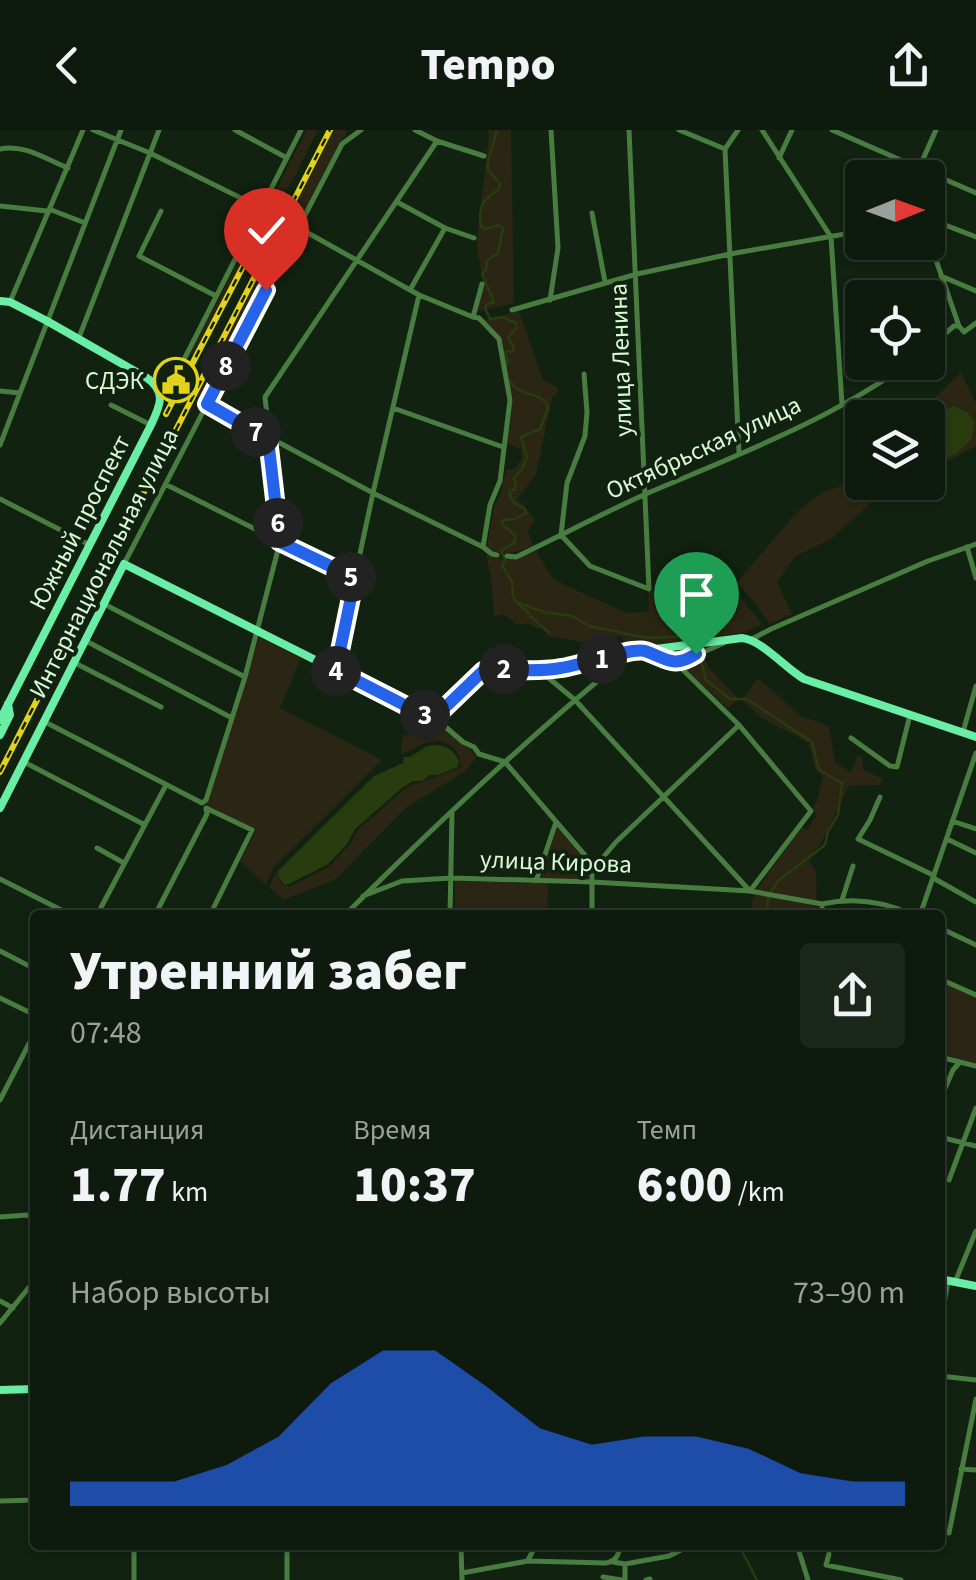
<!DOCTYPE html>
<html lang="ru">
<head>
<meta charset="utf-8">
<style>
	:root { --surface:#0d1a0d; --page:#1b271b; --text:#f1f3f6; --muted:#9aa19d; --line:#2d382e; --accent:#2563eb }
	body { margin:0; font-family:"Source Sans 3",sans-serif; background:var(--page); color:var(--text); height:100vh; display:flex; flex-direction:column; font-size:38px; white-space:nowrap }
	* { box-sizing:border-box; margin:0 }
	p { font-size:32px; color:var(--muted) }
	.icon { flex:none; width:55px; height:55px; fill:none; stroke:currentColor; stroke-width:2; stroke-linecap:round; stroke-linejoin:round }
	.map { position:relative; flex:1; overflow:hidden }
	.sheet { position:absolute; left:30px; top:780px; width:915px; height:640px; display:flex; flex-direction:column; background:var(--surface); border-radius:10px; box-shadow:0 2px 8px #0004,0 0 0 2px var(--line) }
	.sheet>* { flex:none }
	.needle { width:65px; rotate:89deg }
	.tools { position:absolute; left:845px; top:30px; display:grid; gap:20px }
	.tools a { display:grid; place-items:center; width:100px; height:100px; border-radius:10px; background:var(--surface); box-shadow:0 2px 8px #0004,0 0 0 2px var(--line); font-size:50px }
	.pin { position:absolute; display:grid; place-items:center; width:85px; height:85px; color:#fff; margin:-102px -42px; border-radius:50% 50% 50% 0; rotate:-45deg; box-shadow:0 0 10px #0007 }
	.pin .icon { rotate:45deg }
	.km { position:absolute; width:50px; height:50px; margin:-25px; border-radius:50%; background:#222; color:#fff; font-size:28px; line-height:50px; text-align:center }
	.round { display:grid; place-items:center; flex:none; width:105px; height:105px; border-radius:10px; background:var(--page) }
	.summary { display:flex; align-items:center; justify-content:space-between; height:170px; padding:0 40px }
	h1 { font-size:55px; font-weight:800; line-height:75px }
	.figures { display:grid; grid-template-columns:repeat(3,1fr); gap:15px; height:170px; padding:10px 40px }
	.figures div { display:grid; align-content:center }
	.figures b { font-size:50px; font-weight:800 }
	.figures small { font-size:28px; font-weight:400 }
	.figures p { font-size:28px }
	.chart { height:280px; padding:20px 40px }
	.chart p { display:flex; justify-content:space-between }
	.chart svg { width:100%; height:180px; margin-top:10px; fill:var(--accent); opacity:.7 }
	header { display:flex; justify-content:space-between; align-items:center; height:130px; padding:0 40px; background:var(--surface); font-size:45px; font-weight:800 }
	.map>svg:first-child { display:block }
</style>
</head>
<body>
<header><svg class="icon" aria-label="back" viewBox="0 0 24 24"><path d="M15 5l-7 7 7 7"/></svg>Tempo<svg class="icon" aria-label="share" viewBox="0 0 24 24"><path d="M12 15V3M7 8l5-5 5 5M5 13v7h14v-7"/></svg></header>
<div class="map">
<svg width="976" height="1450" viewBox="0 0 976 1450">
	<rect width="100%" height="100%" fill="#121"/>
	<path fill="#2b2614" d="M307 0H318L296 44 265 94 193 226 190 224Z
		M333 0H347L346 5 340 12 205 271 195 266Z
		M487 0H511L514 173 476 182 484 153 478 126 477 108 489 5Z
		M519 181 543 250 557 257 559 261 552 268 536 344 517 369 524 375 535 391 528 401 533 416C518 422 501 428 487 417L494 376 500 366 506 340 515 339 522 328 521 319 507 313 513 269 505 242 501 208 485 190Z
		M961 242 976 272V316L928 342V288H915Z
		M862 339V352L908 353 872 372 831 409 796 426 777 452 792 484 770 494 750 467 736 453 797 382 823 362 849 353Z
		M536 421 554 450 627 483 649 481 648 461 684 467 732 457 762 494 746 502 626 520 622 506 603 510 604 516C585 514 568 508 550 507L541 498 537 499 528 493 518 495 504 485 494 486 492 454 486 423C502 434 520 428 536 421Z
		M259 507 301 528 280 578 382 630 274 737 266 755 240 731 256 700 206 675Z
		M703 525 709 538 739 569 728 578 681 535Z
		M758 548 801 586 829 596 835 633 851 642 858 625 863 627 862 639 883 649 881 655 849 656 822 711 809 731 816 741 817 785H750L754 763 802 697 807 700 816 686 813 677 817 671 823 647 815 638 809 613 762 588 742 570Z
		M417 588C419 589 432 591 434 593 443 597 472 620 477 627L464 642 406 678 336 749 284 770 269 757 276 741 282 755 291 756 330 736 351 713 357 701 403 660 412 655 460 638C463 619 444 606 425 613 416 616 412 622 402 624L401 612 404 604 408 605Z
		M557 697 591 736 588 750 540 749Z
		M455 751 548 753 547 785H455Z
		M940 851 976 867V933L940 924Z"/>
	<path fill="#283c10" d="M954 276 968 283 975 292 971 310 956 323 933 336 928 332V299L948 279Z
		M436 615C449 616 453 620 459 631L458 637 438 645H430L422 651H413L402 658 355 699 347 714 328 734 289 754 284 755 278 746V741L374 646 403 633 404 627H410L427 616Z"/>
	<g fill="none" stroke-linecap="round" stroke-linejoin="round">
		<path stroke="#283c10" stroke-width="2.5" d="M497 0 488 31V40L500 53 499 59C482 71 478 75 481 97L486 99 498 95 503 98 498 123 487 130 486 140 482 144 494 172 486 175 485 178 490 189 502 187 516 193 517 198 508 207 514 218 512 222 507 221 505 223 508 230 506 236
			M508 249C520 266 530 261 546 271L548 278 540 299 521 307 527 327 522 339 514 348 516 355 514 360 510 361C509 372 517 375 525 379L526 383 515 389 503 390 502 394 515 406V412L501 421 505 430 502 435 512 452 513 465 516 472 544 482 572 486 589 496 637 506 649 508 692 506 695 508 706 550 730 569H747L812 612 819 640 842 653 838 685 828 701 825 715 779 750 769 765 766 785
			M518 474 529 483
			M530 486 549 502
			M739 1415 757 1450"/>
		<path stroke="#497c41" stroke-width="5" d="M93 0 150 23 261 78
			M235 0 287 28
			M415 0 437 11 484 26
			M679 0 725 19
			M738 0 725 19 739 323
			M762 0 831 107 842 274
			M832 0 976 63
			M0 19C25 14 45 29 68 38
			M779 28 792 0
			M919 38 936 0
			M397 72 445 98 474 108
			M0 76 47 81
			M49 79 85 93
			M161 81 139 126 216 166
			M592 83 605 152
			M928 92 940 93 976 107
			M299 98 419 165 473 187
			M928 107 959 196
			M941 146 976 161
			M482 154 473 187 479 188 499 209 510 270 500 351 490 375 483 417
			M410 160 445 98
			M550 170 558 118 551 0
			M10 172 83 0
			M512 180 637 144 730 124 862 101
			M78 210 159 0
			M928 218 954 196H959L964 202 976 193
			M584 244 587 282 585 306 567 353 561 405 590 436 649 459 629 0
			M0 261 20 263
			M161 268 170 257 301 0
			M207 274 373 363 483 417 492 424 497 425
			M111 275 151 295
			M393 278 503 317
			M0 315 121 0
			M167 355 355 449
			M0 369 90 415
			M967 417 976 448
			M507 426 516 427C560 406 603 383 648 363 737 325 831 290 910 232
			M124 434 342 14 361 0
			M104 474 243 546
			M752 509 771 499 928 431 976 414
			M86 511 232 588
			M646 522C678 539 694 525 724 513
			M675 532 739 595 811 681 750 761
			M75 533 161 577
			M335 540 373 363 419 165
			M539 540 575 570 750 761
			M434 587 463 612 474 617 479 624 505 632 595 737
			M45 592 202 673
			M963 602 976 556
			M851 608 890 636 897 637 910 585
			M24 632 145 695
			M880 667 870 690 858 709 933 745 935 749 976 772
			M202 673 206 670 245 547 280 412 265 267 437 11
			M206 678 252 700 210 785
			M952 691 976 699
			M947 709 976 723
			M97 718 124 733
			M0 749 71 785
			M536 751 556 692
			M363 766 402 751 451 748 592 752 750 761 822 774
			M842 770 853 736
			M97 785 166 655
			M155 785 207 684 206 679
			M345 785C431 699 519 616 612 539
			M450 785 452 683
			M592 785V740L595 737 616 712 739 595
			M822 785V774C854 767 884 771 913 785
			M920 785 976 623
			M940 798 976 815
			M0 821 35 839
			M940 849 976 865
			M0 868 35 885
			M940 927 976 936
			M0 970 35 902
			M940 970 953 940 960 932
			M940 1007 976 1016
			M949 1050 976 978
			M0 1087 27 1085 35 1089
			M955 1152 976 1101
			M0 1171 13 1178
			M0 1193 35 1150
			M940 1196 948 1151
			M940 1246 976 1250
			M961 1339 976 1340
			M0 1371 35 1370
			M940 1402 949 1403 976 1269
			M134 1415V1450
			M287 1415V1450
			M461 1415 462 1450
			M797 1415 808 1450
			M829 1424 826 1435 901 1450
			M528 1430 536 1415
			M613 1432 625 1434V1450
			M625 1434 669 1426 687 1417V1415
			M462 1443 528 1431 606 1433C617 1431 618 1425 621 1415
			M603 1447 622 1450
			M646 1450 650 1449"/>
		<path stroke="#6aeea5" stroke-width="8" d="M0 171 10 172 47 191 147 248C167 262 160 276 151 295L0 590
			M0 605 10 585 8 574
			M0 678 124 434 429 587 437 586 483 541 559 539 632 522 742 508C762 510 785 538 804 549L976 607
			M940 1149 976 1156
			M0 1260 35 1259"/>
		<defs>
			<path id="rail" d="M166 284 249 125
				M0 642 330 0"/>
		</defs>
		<use href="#rail" stroke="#e2d31a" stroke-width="6"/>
		<use href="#rail" stroke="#121" stroke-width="2.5" stroke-dasharray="8" stroke-linecap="butt"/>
	</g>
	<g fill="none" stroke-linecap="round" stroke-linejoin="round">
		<defs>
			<path id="route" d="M266 160 207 274 268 309 280 412 355 448 336 540 424 585 434 588 483 541C509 538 535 543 561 538 579 536 631 517 645 521 666 528 673 539 696 524"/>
		</defs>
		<use href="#route" stroke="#fff" stroke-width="20"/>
		<use href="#route" stroke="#2563eb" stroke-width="12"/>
	</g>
	<defs>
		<symbol id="civic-ring" viewBox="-11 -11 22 22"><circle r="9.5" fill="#121" stroke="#e2d31a" stroke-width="1.5"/><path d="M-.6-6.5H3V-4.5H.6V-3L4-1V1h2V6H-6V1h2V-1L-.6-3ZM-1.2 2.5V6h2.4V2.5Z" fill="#e2d31a"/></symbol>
	</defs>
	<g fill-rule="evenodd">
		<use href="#civic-ring" x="151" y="225" width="50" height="50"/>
	</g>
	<g text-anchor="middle" stroke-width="8" stroke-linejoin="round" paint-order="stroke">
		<g font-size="25" fill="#d9fad6" stroke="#121">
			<text transform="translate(620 230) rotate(-92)" y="9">улица Ленина</text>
			<text transform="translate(703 317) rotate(-25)" y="9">Октябрьская улица</text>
			<text transform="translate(79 392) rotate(-63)" y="9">Южный проспект</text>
			<text transform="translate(103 433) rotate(-63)" y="9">Интернациональная улица</text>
			<text transform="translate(556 731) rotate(2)" y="9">улица Кирова</text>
		</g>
		<g font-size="25" fill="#d9fad6" stroke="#121" text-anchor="end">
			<text x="144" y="259">СДЭК</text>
		</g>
	</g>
</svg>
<div class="tools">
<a><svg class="needle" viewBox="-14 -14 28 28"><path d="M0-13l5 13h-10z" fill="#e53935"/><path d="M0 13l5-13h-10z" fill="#9aa19d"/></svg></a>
<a><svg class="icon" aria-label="locate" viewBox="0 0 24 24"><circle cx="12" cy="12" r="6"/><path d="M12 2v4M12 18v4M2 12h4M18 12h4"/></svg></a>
<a><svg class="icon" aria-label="layers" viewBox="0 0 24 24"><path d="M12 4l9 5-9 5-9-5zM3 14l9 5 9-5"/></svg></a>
</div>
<div class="pin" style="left:696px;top:524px;background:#1e9e55"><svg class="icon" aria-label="arrive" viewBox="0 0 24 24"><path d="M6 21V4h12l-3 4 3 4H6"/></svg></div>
<div class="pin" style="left:266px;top:160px;background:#d93025"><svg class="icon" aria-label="check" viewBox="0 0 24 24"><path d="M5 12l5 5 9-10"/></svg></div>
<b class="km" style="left:602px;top:529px">1</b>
<b class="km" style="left:504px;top:539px">2</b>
<b class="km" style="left:425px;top:585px">3</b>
<b class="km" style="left:336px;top:541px">4</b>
<b class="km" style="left:351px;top:447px">5</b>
<b class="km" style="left:278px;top:393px">6</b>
<b class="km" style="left:256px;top:302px">7</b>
<b class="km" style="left:226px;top:236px">8</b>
<section class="sheet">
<div class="summary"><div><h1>Утренний забег</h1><p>07:48</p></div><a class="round"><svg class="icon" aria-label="share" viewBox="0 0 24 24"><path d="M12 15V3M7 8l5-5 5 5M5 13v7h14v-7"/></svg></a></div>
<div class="figures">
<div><p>Дистанция</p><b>1.77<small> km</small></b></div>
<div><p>Время</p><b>10:37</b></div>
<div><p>Темп</p><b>6:00<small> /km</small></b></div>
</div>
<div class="chart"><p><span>Набор высоты</span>73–90 m</p>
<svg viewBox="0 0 160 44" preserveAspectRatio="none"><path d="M0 44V38L10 38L20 38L30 34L40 27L50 14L60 6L70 6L80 15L90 25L100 29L110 27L120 27L130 30L140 36L150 38L160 38V44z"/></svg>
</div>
</section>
</div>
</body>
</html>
